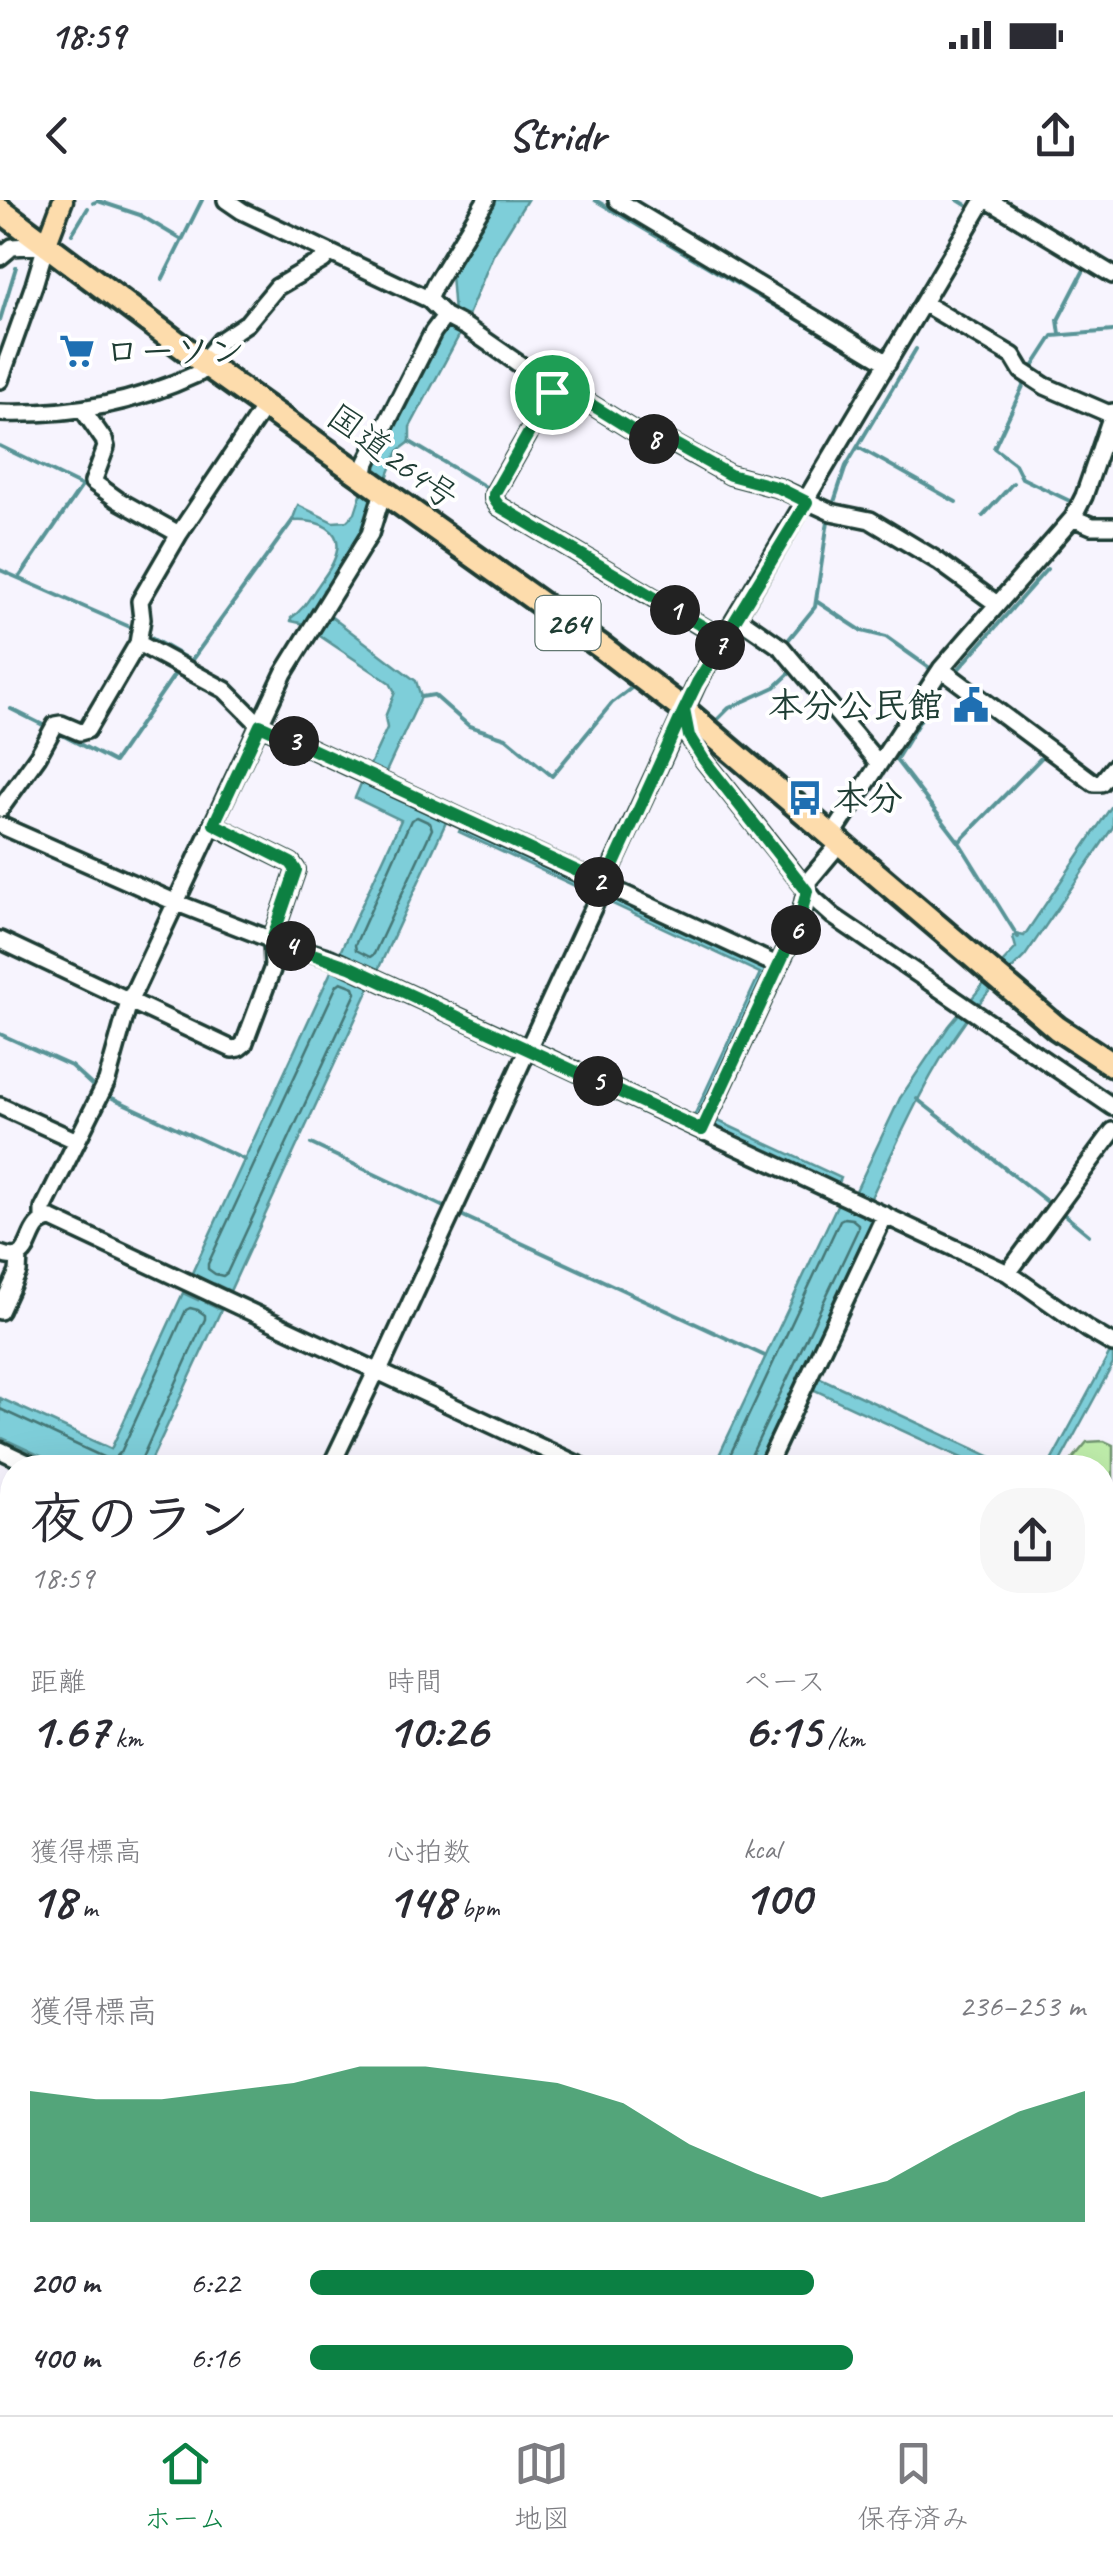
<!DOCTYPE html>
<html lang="ja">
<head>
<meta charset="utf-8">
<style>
	:root { --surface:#fff; --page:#f7f7f7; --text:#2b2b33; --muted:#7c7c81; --line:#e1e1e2; --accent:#0b8043 }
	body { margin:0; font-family:Caveat,"Klee One",sans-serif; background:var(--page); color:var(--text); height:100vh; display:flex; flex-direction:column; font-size:38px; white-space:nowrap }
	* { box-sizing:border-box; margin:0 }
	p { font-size:32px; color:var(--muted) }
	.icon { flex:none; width:55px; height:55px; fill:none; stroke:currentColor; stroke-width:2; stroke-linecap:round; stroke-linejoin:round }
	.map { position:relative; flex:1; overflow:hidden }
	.panel { position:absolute; left:0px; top:1255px; width:1115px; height:960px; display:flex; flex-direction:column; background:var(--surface); border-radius:40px 40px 0 0; box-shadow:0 10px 40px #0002 }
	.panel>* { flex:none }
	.pin { position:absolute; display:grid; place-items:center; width:85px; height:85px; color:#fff; margin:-42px; border:5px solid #fff; border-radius:50%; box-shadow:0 2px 10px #0007 }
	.km { position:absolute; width:50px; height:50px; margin:-25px; border-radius:50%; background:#222; color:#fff; font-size:28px; line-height:50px; text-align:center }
	.round { display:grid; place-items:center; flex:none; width:105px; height:105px; border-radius:40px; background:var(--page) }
	.headline { display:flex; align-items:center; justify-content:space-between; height:170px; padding:0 30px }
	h1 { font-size:55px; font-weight:600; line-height:75px }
	.stats { display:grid; grid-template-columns:repeat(3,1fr); gap:15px; height:170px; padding:10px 30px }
	.stats div { display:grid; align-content:center }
	.stats b { font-size:50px; font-weight:600 }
	.stats small { font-size:28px; font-weight:400 }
	.stats p { font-size:28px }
	.chart { height:280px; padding:20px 30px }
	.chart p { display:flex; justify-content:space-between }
	.chart svg { width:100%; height:180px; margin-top:10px; fill:var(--accent); opacity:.7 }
	ul { padding:0 30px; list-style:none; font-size:32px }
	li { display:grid; grid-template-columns:160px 120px 1fr; align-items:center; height:75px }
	li i { height:25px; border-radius:12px; background:var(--accent) }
	.status { display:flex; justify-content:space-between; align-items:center; height:70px; padding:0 50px; background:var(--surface); direction:ltr }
	.status svg { height:28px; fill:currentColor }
	header { display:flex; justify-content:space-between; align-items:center; height:130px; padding:0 30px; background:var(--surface); font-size:45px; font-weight:600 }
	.tab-bar { display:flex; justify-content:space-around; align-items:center; height:140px; border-top:2px solid var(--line); background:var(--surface); font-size:28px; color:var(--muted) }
	.tab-bar a { display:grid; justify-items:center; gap:5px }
	.tab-bar .current { color:var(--accent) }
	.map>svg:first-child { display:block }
</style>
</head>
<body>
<div class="status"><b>18:59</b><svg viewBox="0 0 49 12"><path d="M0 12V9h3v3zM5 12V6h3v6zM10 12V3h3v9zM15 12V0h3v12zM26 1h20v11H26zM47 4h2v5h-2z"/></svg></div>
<header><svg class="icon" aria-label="back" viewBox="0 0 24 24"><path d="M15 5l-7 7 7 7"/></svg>Stridr<svg class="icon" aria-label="share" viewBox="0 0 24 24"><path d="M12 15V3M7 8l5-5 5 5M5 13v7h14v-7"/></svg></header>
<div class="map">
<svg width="1113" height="2215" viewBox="0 0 1113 2215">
	<rect width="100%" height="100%" fill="#f7f4fe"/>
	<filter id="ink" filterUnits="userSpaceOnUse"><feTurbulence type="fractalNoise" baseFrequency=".01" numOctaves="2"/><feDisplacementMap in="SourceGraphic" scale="20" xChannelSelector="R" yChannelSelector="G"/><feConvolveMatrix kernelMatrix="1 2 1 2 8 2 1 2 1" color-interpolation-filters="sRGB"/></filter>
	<g filter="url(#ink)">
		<path fill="#bfedab" stroke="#6f9570" stroke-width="2.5" d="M1104 1241 1113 1245V1289L1103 1300 1102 1268 1066 1267 1087 1242Z"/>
		<path fill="#7eced9" stroke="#589497" stroke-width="2.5" d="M496 0H527L493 55 462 130 410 227V242L398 251 386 280 373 271 439 136 454 114 451 74Z
			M363 288 376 297 366 330 332 381 323 390V396L312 414 324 422 329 415 416 481 421 497 385 574 381 573 375 587 447 620 230 1091 215 1084 206 1103 221 1110 148 1267H64L0 1237V1198L111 1249 183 1093 198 1100 207 1081 192 1073 401 620 355 598 362 581 367 583 373 569 369 567 387 528 385 517 395 492 390 483 317 434 320 428 308 420 305 424 291 421V418C303 410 309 399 317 387 322 379 331 369 334 360 348 328 316 319 292 321L298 305 333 322 347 321 355 313Z
			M1113 604V627L1025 756 1011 770 1002 763 1016 748 1013 737 1016 734 1024 736Z
			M462 626 593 687 590 693 459 632Z
			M609 694 770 769 700 921 693 918 760 773 606 701Z
			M987 780 993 787C936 851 906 924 870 1000L866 999 859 1012 873 1019 756 1267 713 1268 838 1003 852 1009 858 996 855 993 900 898 949 826Z
			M714 919 841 978 838 985 711 926Z
			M1111 1151 1113 1152V1164L1057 1267H1048Z
			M816 1176 1013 1267H981L810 1188Z"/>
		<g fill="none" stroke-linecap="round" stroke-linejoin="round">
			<path stroke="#457776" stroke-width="2.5" d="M417 617 430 623 432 629 374 754 370 757 356 750 355 745 411 620Z
				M341 782 354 787 356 793 227 1073 223 1076 215 1074 208 1069V1064L337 785Z
				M0 1209 105 1258H115L121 1252 186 1110 190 1108 198 1110 205 1115V1119L141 1260 140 1268
				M724 1268 840 1020 844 1018 852 1019 858 1024V1029L749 1260 748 1268"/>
			<path stroke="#589497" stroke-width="4" d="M595 0 873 164
				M958 0 966 5
				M93 3 98 1 140 15 182 40
				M72 34 88 8
				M162 80 202 0
				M0 120 16 67
				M1060 134 1058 120 1086 66
				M1031 170 1053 136 1113 131
				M1025 182 994 248 1015 264 1022 278 1076 304
				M410 242 489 289
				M0 246 82 286 19 378
				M858 247 956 302
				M834 302 846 266 916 149
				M983 316 1013 283
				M0 370 130 427
				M816 401 862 431 886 437 931 469
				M151 438 191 461 293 320
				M785 444 815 407 828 321
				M956 472 1047 369
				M937 492 896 560 959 642 1018 737
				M421 497 434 495 469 526 506 538 552 576 612 503 634 486
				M11 509 43 525
				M718 519 729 508 775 487 792 471
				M62 535 114 562 177 471
				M959 642 1042 557
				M0 834 71 866 96 889
				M108 896 245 960
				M917 899 1050 1004
				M311 944 444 1007
				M1061 1012 1089 1035
				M461 1015 765 1156
				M0 1661 12 1666"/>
			<defs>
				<path id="minor" d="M226 0 242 11 428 99 445 116 466 127 535 175 563 187 645 238 667 240 730 275 779 288 831 312 870 320 938 361 997 404
					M617 0 888 163
					M988 0 1113 75
					M0 57 12 47 46 45 34 85 0 180
					M428 99 435 84 486 0
					M923 103 1013 156 1022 171 1045 186 1112 215
					M554 184 552 192 494 294V299L499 306 723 439
					M0 213C74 215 132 204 199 173L208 166 209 154 220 141 247 123 277 87 323 60 329 53
					M364 279 367 262 433 132 445 116
					M1073 318 1092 326H1113
					M179 334 264 207
					M737 417 782 448 879 564
					M138 443 225 490 260 525 779 766
					M941 469 1094 583H1101L1113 568
					M684 510 689 536 704 560 814 699 833 716 1113 907
					M0 609 38 556 55 525 61 524 80 532 87 530 138 443 142 419 140 401 179 334 118 300 93 282 106 247 104 240 83 210
					M0 625 177 703 272 740 330 758 528 849 1008 1073 1089 1130 1113 1144
					M832 636 941 469 1073 318 1084 296 1113 212
					M0 740 232 849 239 848 244 844 273 767 272 740 296 670 291 663 214 625
					M0 906 77 941
					M702 930 799 722 809 680 840 643
					M43 1020V1009L107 881 129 802 284 473 370 334 383 292
					M0 1054C38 1068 21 1022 52 1019L585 1268
					M1008 1073 1113 931
					M0 1111 18 1072 19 1057
					M0 1250 38 1268
					M330 1268 373 1178 379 1171 697 483 984 0
					M766 1268 885 1015
					M0 1449 12 1454
					M1102 1602 1113 1593
					M1102 1702 1113 1709
					M0 1866 12 1872
					M1102 1975 1113 1960
					M0 2005 12 1977
					M1102 2161 1113 2149
					M668 2202 690 2215
					M0 2211 9 2215
					M764 2215 771 2202
					M916 2215 926 2202
					M1057 2215 1067 2202"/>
				<path id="major" d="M46 45 63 0"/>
				<path id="highway" d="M0 10 208 166 603 448 684 510 1057 828 1113 865"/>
			</defs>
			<use href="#minor" stroke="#1f3d34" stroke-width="22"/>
			<use href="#major" stroke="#1f3d34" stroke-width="25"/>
			<use href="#highway" stroke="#1f3d34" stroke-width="30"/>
			<use href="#minor" stroke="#fff" stroke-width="15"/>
			<use href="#major" stroke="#fddcac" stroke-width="18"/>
			<use href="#highway" stroke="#fddcac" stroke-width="22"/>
		</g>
	</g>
	<g fill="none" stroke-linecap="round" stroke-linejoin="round" filter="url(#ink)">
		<defs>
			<path id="route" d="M552 192 494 294V299L499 306 724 439 697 483 684 510 605 684 260 525 214 624 291 663 296 670 272 740 350 767 702 930 799 722 807 691 704 560 689 536 684 510 697 483 807 302 779 288 730 275 668 240 645 238 563 187 554 184 552 192"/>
		</defs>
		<use href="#route" stroke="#fff" stroke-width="20"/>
		<use href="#route" stroke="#0b8043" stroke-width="12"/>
	</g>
	<defs>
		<symbol id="supermarket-bare" viewBox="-9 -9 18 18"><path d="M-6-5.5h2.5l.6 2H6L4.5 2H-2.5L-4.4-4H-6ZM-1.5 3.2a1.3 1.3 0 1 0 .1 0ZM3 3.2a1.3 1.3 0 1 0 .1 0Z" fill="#1f6fb2" stroke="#fff" stroke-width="2.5" paint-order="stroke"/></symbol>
		<symbol id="civic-bare" viewBox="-9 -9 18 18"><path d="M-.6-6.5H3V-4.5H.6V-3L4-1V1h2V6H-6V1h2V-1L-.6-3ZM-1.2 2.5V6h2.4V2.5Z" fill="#1f6fb2" stroke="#fff" stroke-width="2.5" paint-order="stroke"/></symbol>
		<symbol id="bus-bare" viewBox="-9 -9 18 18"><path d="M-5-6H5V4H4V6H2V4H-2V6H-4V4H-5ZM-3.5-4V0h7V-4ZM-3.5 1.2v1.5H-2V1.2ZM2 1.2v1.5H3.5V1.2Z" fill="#1f6fb2" stroke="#fff" stroke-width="2.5" paint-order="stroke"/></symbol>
	</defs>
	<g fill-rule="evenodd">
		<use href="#supermarket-bare" x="52" y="126" width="50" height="50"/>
		<use href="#civic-bare" x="946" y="480" width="50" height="50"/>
		<use href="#bus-bare" x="780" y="573" width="50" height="50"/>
	</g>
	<g text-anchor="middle" stroke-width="8" stroke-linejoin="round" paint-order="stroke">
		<rect fill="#fff" stroke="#627771" stroke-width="2.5" x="535.5" y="396" width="65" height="54" rx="8"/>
		<g font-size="32" font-weight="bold" fill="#1f3d34">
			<text x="568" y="434">264</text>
		</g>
		<g font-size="35" font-weight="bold" fill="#1f3d34" stroke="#fff" text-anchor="start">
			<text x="105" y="163">ローソン</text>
			<text x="943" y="517" text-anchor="end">本分公民館</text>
			<text x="833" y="610">本分</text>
		</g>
		<g font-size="35" fill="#1f3d34" stroke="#fff">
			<text transform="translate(393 256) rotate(36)" y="12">国道264号</text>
		</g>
	</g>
</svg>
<div class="pin" style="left:552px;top:192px;background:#1e9e55"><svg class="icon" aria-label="arrive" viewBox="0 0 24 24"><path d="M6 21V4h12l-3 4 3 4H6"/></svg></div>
<b class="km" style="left:675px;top:410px">1</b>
<b class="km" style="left:599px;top:682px">2</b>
<b class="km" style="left:294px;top:541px">3</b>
<b class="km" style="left:291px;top:746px">4</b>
<b class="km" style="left:598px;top:881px">5</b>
<b class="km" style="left:796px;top:730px">6</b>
<b class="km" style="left:720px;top:445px">7</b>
<b class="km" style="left:654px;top:239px">8</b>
<section class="panel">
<div class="headline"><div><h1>夜のラン</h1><p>18:59</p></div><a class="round"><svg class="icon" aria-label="share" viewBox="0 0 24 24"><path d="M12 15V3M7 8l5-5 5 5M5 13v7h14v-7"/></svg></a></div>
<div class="stats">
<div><p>距離</p><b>1.67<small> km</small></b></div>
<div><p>時間</p><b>10:26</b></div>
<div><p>ペース</p><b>6:15<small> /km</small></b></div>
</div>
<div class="stats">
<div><p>獲得標高</p><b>18<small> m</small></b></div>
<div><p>心拍数</p><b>148<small> bpm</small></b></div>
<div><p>kcal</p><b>100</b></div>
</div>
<div class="chart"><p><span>獲得標高</span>236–253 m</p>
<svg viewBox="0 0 160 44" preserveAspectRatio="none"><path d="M0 44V12L10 14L20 14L30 12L40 10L50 6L60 6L70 8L80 10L90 15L100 25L110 32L120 38L130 34L140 25L150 17L160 12V44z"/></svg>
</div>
<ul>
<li><b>200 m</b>6:22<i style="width:65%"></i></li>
<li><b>400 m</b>6:16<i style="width:70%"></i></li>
</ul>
</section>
</div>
<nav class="tab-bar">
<a class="current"><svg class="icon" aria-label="home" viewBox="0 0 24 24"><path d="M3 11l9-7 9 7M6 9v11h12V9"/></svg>ホーム</a>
<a><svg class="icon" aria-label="map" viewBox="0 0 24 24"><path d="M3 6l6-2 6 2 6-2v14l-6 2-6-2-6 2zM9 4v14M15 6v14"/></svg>地図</a>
<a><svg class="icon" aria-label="saved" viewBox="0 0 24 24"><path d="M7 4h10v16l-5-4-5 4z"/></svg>保存済み</a>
</nav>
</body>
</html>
